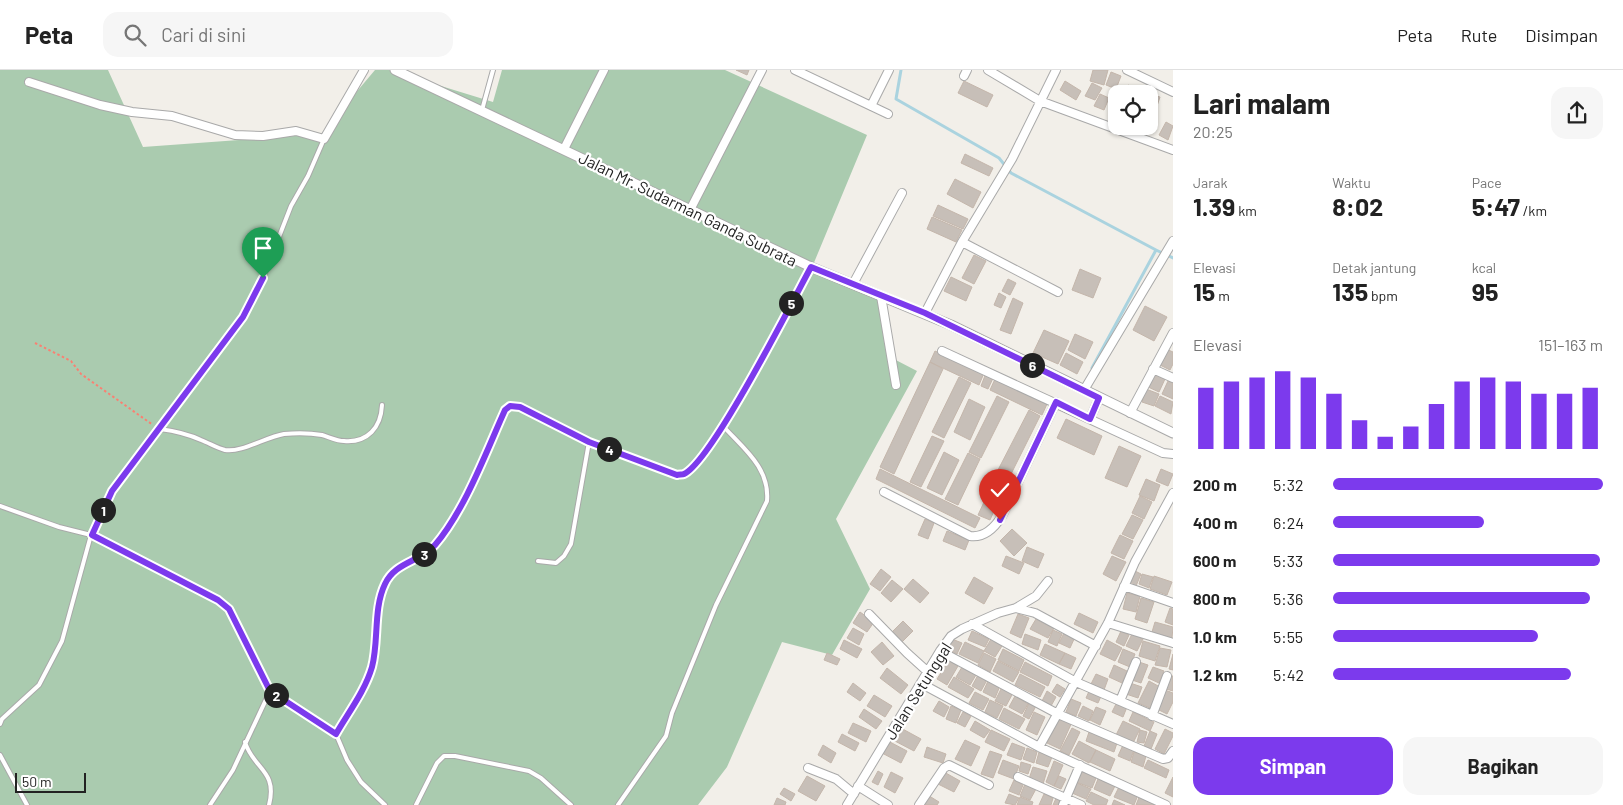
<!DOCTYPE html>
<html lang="id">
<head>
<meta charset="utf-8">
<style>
	:root { --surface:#fff; --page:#f6f6f6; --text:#222; --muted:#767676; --line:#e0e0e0; --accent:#7c3aed }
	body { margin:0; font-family:Barlow,sans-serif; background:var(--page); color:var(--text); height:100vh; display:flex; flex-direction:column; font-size:19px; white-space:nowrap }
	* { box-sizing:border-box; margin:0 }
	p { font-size:16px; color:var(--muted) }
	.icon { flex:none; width:28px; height:28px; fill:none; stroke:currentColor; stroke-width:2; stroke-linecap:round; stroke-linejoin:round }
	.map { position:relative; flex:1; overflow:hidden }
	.drawer { display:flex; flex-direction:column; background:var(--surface); width:450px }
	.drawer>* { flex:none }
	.tools { position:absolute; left:1108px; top:15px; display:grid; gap:10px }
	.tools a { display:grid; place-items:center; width:50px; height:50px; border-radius:10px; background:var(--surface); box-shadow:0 1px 4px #0004; font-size:25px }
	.scale { position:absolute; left:15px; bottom:12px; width:71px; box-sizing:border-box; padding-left:5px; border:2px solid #222; border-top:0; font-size:14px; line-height:18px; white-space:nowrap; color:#222; -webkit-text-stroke:4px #fff; paint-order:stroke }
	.pin { position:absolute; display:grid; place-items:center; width:42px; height:42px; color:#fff; margin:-51px -21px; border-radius:50% 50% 50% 0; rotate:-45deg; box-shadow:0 0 5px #0007 }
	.pin .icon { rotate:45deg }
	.km { position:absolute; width:25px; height:25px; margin:-12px; border-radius:50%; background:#222; color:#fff; font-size:14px; line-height:25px; text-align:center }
	.round { display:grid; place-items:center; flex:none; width:52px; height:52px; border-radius:15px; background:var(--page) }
	.head { display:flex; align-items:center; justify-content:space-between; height:85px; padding:0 20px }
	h1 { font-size:28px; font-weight:700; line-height:38px }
	.stats { display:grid; grid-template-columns:repeat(3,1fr); gap:8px; height:85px; padding:5px 20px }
	.stats div { display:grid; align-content:center }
	.stats b { font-size:25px; font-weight:700 }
	.stats small { font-size:14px; font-weight:400 }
	.stats p { font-size:14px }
	.chart { height:140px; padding:10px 20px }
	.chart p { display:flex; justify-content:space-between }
	.chart svg { width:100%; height:90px; margin-top:5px; stroke:var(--accent); stroke-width:6 }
	.cta { display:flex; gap:10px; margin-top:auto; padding:10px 20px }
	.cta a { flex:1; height:58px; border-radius:15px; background:var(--accent); color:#fff; font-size:20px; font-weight:700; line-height:58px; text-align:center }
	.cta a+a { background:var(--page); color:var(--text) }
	ul { padding:0 20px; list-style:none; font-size:16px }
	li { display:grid; grid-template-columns:80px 60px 1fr; align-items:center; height:38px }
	li i { height:12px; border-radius:6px; background:var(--accent) }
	header { display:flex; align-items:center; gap:30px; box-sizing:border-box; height:70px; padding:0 25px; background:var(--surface); border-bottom:1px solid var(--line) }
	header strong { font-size:24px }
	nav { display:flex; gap:28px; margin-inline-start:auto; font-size:18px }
	.search { width:350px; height:45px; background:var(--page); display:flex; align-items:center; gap:12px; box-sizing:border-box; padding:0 18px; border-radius:15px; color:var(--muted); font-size:19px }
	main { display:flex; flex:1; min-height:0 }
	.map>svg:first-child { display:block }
</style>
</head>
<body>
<header>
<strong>Peta</strong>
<div class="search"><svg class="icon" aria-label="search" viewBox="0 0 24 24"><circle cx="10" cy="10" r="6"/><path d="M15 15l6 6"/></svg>Cari di sini</div>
<nav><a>Peta</a><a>Rute</a><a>Disimpan</a></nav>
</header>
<main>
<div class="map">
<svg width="1173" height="735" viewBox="0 0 1173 735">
	<rect width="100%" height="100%" fill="#f2efe9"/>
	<path fill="#aacbaf" d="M0 0H108L143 77 321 64 375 0H389L493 32 502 0H725L867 65 813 195 878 230 890 287 917 301 836 449 870 519 832 585 782 572 727 697 698 735H0Z"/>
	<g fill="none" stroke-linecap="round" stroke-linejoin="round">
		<path stroke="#aad3df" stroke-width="3" d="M901 0 896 29 999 88 1011 103 1156 180
			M1092 298 1156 180 1173 188"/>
	</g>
	<path fill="#c7bfb8" stroke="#c4b6ab" d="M736 0H749L747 5Z
		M1093 0H1108L1104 15 1090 11Z
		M1111 2 1121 6 1116 19 1106 15Z
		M964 11 993 25 987 37 958 23Z
		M1065 11 1081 21 1076 30 1060 20Z
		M1092 13 1102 18 1095 30 1085 26Z
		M1128 15 1139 20 1137 24H1124Z
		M1141 18 1148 22 1147 24H1138Z
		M1100 24 1109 28 1104 40 1094 36Z
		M1150 24 1160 27 1156 39 1149 37Z
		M1166 52 1173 56 1168 70 1159 65Z
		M965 84 993 98 989 106 961 93Z
		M955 109 981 122 973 138 947 124Z
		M938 135 968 149 963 159 933 146Z
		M932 147 962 160 956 172 927 159Z
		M974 185 986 191 974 214 962 208Z
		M1080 199 1101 208 1093 228 1072 220Z
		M951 207 972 217 966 231 944 221Z
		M1008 209 1016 213 1010 225 1002 221Z
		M999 223 1006 227 1001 238 994 235Z
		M1013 228 1023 233 1011 264 1000 260Z
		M1145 236 1167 247 1154 271 1133 260Z
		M1044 260 1069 271 1058 294 1033 283Z
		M1075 264 1093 272 1085 289 1068 280Z
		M1166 279 1173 282V294L1170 300 1158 294Z
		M935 281 984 303 979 315 930 292Z
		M1066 283 1083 292 1077 304 1060 295Z
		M930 292 943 299 894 404 880 397Z
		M986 303 994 306 988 319 981 316Z
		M1153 303 1165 309 1159 322 1146 316Z
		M959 307 971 313 944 368 932 362Z
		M995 309 1047 334 1042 345 990 320Z
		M1168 311 1173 313V329L1162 324Z
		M1146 319 1159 324 1154 336 1142 332Z
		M997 326 1009 332 981 388 969 382Z
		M1160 326 1173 332 1171 344 1155 336Z
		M969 329 985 337 970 370 954 362Z
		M1029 340 1040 346 1010 406 998 400Z
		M1066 349 1102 366 1094 385 1057 368Z
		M932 366 944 371 921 417 910 412Z
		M1119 376 1141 386 1127 417 1105 408Z
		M944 382 959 390 942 425 927 418Z
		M968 383 980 389 958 435 945 429Z
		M880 399 980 448 975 458 876 409Z
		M1161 399 1173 404 1168 416 1156 411Z
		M998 402 1009 407 990 450 978 445Z
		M1146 409 1160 415 1154 431 1139 425Z
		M1140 426 1152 432 1144 449 1132 443Z
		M1132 445 1143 450 1133 469 1122 464Z
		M925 449 934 453 928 469 918 465Z
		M1012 459 1027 473 1014 486 1000 471Z
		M947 461 969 470 965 480 943 471Z
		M1120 465 1133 471 1124 489 1111 483Z
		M1027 477 1044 484 1038 498 1022 491Z
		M1006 486 1024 493 1019 504 1002 496Z
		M1112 486 1126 492 1116 511 1103 504Z
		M881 499 891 507 880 521 870 514Z
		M1133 500 1141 504 1136 516 1128 513Z
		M1142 504 1153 507 1149 518 1139 514Z
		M1154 506 1172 512 1167 525 1150 519Z
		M974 507 993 518 984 534 965 523Z
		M913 509 929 523 920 533 904 519Z
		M892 510 903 519 891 532 881 523Z
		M1127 523 1140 526 1136 542 1123 539Z
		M1141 528 1154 532 1147 553 1135 549Z
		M1170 538 1173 539V555L1165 552Z
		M860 542 874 552 867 562 853 553Z
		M1079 543 1098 552 1093 563 1074 554Z
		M1018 544 1029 548 1021 568 1010 563Z
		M1036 549 1054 558 1048 568 1030 559Z
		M903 551 913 561 902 572 892 562Z
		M1155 552 1173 557 1172 568 1152 562Z
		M853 558 864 564 859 575 847 568Z
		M1053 560 1062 564 1057 576 1048 572Z
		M972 561 989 569 985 577 968 570Z
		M1121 561 1129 565 1124 576 1116 572Z
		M1064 563 1075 567 1070 578 1059 573Z
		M1025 564 1041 570 1038 580 1022 574Z
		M1132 564 1143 569 1137 581 1126 576Z
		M952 569 962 573 957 584 947 579Z
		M991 569 1002 576 995 587 984 581Z
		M844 570 862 579 857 588 840 579Z
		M1107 570 1122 578 1115 591 1100 584Z
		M1143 571 1160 576 1155 591 1139 586Z
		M882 572 894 586 883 595 871 582Z
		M965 572 984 581 978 593 959 584Z
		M1045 574 1065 583 1059 594 1040 585Z
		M1160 578 1171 580 1167 597 1155 595Z
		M1003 579 1024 590 1019 601 998 590Z
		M1123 579 1135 584 1130 597 1118 592Z
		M827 583 840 589 837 595 824 590Z
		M984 583 996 589 990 602 978 595Z
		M1065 583 1076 588 1071 599 1059 594Z
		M1173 584V600L1169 599Z
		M949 590 958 596 947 615 937 609Z
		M998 591 1019 602 1013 612 993 601Z
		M1025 592 1052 606 1048 616 1020 602Z
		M1139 592 1148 595 1141 613 1132 610Z
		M1114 595 1127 601 1122 613 1109 607Z
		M962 597 976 605 970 615 956 607Z
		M1153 597 1164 601 1159 613 1148 608Z
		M887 598 908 615 901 624 880 608Z
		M1020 604 1045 617 1040 627 1015 615Z
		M1096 604 1108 609 1104 620 1091 614Z
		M978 605 987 610 981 621 972 616Z
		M1171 606H1173V621L1166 619Z
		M954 607 974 619 968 628 948 617Z
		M988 611 1000 616 995 628 983 622Z
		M1149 611 1160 617 1150 638 1138 633Z
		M853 613 866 623 860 631 847 622Z
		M1130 613 1142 617 1138 628 1126 624Z
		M1057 614 1065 619 1060 627 1052 622Z
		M1002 617 1013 623 1006 636 995 631Z
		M1090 619 1102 624 1098 633 1086 628Z
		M1165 620 1173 623V632L1167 644 1157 639Z
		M1047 621 1056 627 1051 636 1042 631Z
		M975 622 989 629 983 640 969 633Z
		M874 625 892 636 885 647 867 636Z
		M1015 626 1028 634 1022 644 1009 637Z
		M1071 629 1081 633 1076 646 1066 642Z
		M990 630 1003 636 997 648 985 642Z
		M939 631 949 637 944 647 933 641Z
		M1117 632 1127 637 1123 647 1112 642Z
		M1029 633 1036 636 1029 649 1023 646Z
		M951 636 961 640 956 653 946 649Z
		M1083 636 1093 641 1089 651 1078 646Z
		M1096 637 1106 641 1100 655 1090 650Z
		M1004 638 1025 649 1019 659 999 649Z
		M864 639 882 651 876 659 859 647Z
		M963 642 971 646 965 657 957 653Z
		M1034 642 1045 647 1037 665 1026 660Z
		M1133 642 1154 652 1150 661 1129 651Z
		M1060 646 1072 652 1060 679 1047 673Z
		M975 651 990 660 984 668 970 660Z
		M1123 651 1140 659 1133 673 1116 665Z
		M853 653 871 661 866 672 848 663Z
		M899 657 921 669 914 681 893 670Z
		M1072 658 1080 662 1069 685 1060 681Z
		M1165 659 1173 663V666L1164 684 1155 679Z
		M991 660 1010 669 1004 681 985 672Z
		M1140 660 1147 662 1144 673 1137 672Z
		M1150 661 1157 664 1151 679 1144 676Z
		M1089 662 1117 673 1114 682 1086 671Z
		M842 664 859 673 855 681 838 672Z
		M965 670 980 677 971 696 955 689Z
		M888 671 907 681 901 693 882 683Z
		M1079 671 1096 680 1089 693 1072 684Z
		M1012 673 1025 678 1021 690 1007 685Z
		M823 675 836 683 831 693 818 685Z
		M1123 675 1134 680 1130 691 1118 686Z
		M927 677 946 684 943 693 924 687Z
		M1027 678 1037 682 1034 693 1023 689Z
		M1096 680 1115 689 1110 701 1090 692Z
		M990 681 1002 685 993 708 981 704Z
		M1039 682 1052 687 1048 697 1036 693Z
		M1134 682 1146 686 1143 697 1131 692Z
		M1003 690 1019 696 1014 709 998 703Z
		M1148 690 1169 700 1166 708 1144 698Z
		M1054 691 1063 695 1054 716 1046 712Z
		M1021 692 1031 695 1028 704 1019 701Z
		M1033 697 1047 701 1043 714 1029 709Z
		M878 701 883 704 878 715 872 712Z
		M1081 701 1096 708 1092 718 1076 712Z
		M891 702 903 708 895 723 884 717Z
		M944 702 960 711 954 722 938 714Z
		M807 706 825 716 816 731 798 721Z
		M1059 706 1066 709 1061 719 1054 716Z
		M1173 707V727L1165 723Z
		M1098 709 1115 716 1110 726 1094 719Z
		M1014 710 1023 715 1019 725 1009 721Z
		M1077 713 1091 719 1086 729 1072 723Z
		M1025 714 1036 719 1030 730 1020 726Z
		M1119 717 1138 725 1134 735 1114 727Z
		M784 718 795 724 791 731 780 724Z
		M1091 722 1108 730 1106 735H1094L1086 731Z
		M926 724 939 732 937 735H920Z
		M1009 724 1019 728 1015 735 1005 733Z
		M1044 724 1053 728 1051 735H1039Z
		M1140 725 1158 732 1157 735H1136Z
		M1057 726 1064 729 1061 735H1053Z
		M1020 727 1033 732 1032 735H1017Z
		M777 728 786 732 785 735H774Z
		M1114 730 1125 735H1112Z"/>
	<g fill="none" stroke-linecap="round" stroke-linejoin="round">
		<defs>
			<path id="service" d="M482 40 493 0
				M160 359C175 361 188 364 201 370 209 373 217 378 225 380 241 383 266 367 284 364 296 363 310 363 322 365 329 367 337 371 344 371 368 373 381 357 382 335
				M0 436 59 457 91 465 218 530 229 539 270 621 336 664 347 690 361 712 385 735
				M538 491 556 493 564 486 571 474 589 372
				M0 654 2 649 39 615 62 571 91 465 112 421 243 247 263 208 291 136 308 106 324 69
				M336 664C348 643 365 621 372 597 379 571 373 539 385 514 395 492 420 492 435 475 465 440 486 382 505 340L510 337H520L589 372 677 405C679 404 682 405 684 404 712 391 791 233 810 198
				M245 672C253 699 278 700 269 735
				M0 685 27 735
				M210 735 233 700 270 621
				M416 735 437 693 444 686H455L529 701 541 708 571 735
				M618 735 666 666 672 643 716 535 767 431C770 398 744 379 723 356"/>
			<path id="minor" d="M795 0 888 44
				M988 0 1040 31 1173 80
				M1127 0 1173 22
				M964 6 967 0
				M29 12 100 35 132 42 172 46 235 65 263 66 296 61 324 69 364 0
				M871 36 889 0
				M564 79 604 0
				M690 140 762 0
				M962 172 1058 222
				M853 214 902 123
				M881 226 896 315
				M925 243 962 172 1012 89 1056 0
				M942 281 1163 383 1173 384
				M1153 299 1173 308
				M1084 320 1173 171
				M1130 343 1173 263
				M1090 349 1099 328
				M884 422 970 466C984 468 995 457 1002 446L1056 332
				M1124 516 1173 533
				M1016 538 1036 526 1048 511
				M869 544 907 583 928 602
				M1108 553 1173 573
				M972 554 1076 612 1173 654
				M940 581 1058 644 1163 689 1168 688 1173 681
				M922 614 1039 677 1166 735
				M1120 631 1136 592
				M1152 646 1167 606
				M1039 677 1108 553 1135 492 1173 423
				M808 698 836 709 854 724
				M1018 707 1081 735
				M858 716 888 735
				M847 735 940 581 951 566 962 559 998 543 1016 538 1035 543 1096 576
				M919 735 944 698 949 695 989 715
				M1063 735 1080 695"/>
			<path id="tertiary" d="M395 0 811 197 951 255 1173 363"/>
		</defs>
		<use href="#service" stroke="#a9a9a9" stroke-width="6"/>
		<use href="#minor" stroke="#a9a9a9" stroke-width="10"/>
		<use href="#tertiary" stroke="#a9a9a9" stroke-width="11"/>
		<path stroke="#fa8072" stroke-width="2" stroke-dasharray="2.5 2.5" stroke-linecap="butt" d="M35 273 71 291 81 304 153 355"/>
		<use href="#service" stroke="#fff" stroke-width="4"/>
		<use href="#minor" stroke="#fff" stroke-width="8"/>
		<use href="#tertiary" stroke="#fff" stroke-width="9"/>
	</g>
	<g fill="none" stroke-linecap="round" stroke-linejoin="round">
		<defs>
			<path id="route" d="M263 208 243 247 112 421 92 465 218 530 229 539 270 621 336 664C348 643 365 621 372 597 379 571 373 539 385 514 395 492 420 492 435 475 465 440 486 382 505 340L510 336 520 337 589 372 677 405C679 404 682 405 684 404 712 391 792 232 811 197L925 243 1099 328 1090 349 1056 332 1000 450"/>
		</defs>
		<use href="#route" stroke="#fff" stroke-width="10"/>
		<use href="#route" stroke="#7c3aed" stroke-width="6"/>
	</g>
	<g text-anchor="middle" stroke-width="4.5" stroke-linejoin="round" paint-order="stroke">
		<g font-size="16" fill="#222" stroke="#fff">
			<text transform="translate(688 139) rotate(26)" y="6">Jalan Mr. Sudarman Ganda Subrata</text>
			<text transform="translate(918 621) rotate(-58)" y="6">Jalan Setunggal</text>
		</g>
	</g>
</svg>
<div class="tools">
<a><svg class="icon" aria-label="locate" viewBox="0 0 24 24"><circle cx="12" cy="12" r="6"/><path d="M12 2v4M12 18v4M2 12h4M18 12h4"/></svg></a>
</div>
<div class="scale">50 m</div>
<div class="pin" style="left:263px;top:208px;background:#1e9e55"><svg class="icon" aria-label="arrive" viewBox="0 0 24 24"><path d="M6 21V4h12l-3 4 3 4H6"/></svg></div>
<div class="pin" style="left:1000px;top:450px;background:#d93025"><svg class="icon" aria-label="check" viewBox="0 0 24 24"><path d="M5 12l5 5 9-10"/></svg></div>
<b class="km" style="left:103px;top:440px">1</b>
<b class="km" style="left:276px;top:625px">2</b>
<b class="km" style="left:424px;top:484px">3</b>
<b class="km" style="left:609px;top:379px">4</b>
<b class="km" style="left:791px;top:233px">5</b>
<b class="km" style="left:1032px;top:295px">6</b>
</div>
<section class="drawer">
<div class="head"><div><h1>Lari malam</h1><p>20:25</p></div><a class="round"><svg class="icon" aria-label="share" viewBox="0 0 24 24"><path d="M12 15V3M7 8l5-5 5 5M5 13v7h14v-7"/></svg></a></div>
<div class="stats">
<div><p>Jarak</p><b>1.39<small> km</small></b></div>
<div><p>Waktu</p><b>8:02</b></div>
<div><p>Pace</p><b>5:47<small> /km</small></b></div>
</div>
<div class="stats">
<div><p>Elevasi</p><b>15<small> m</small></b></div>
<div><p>Detak jantung</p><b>135<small> bpm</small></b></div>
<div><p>kcal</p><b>95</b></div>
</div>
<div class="chart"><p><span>Elevasi</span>151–163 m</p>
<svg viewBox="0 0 160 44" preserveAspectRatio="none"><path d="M5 44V14M15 44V11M25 44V9M35 44V6M45 44V9M55 44V17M65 44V30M75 44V38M85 44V33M95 44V22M105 44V11M115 44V9M125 44V11M135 44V17M145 44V17M155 44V14"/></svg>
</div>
<ul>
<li><b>200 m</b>5:32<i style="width:100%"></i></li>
<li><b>400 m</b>6:24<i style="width:56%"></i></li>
<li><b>600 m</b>5:33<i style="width:99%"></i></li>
<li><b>800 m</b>5:36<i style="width:95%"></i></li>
<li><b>1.0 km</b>5:55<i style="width:76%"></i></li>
<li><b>1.2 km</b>5:42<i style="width:88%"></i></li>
</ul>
<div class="cta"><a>Simpan</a><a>Bagikan</a></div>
</section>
</main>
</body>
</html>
